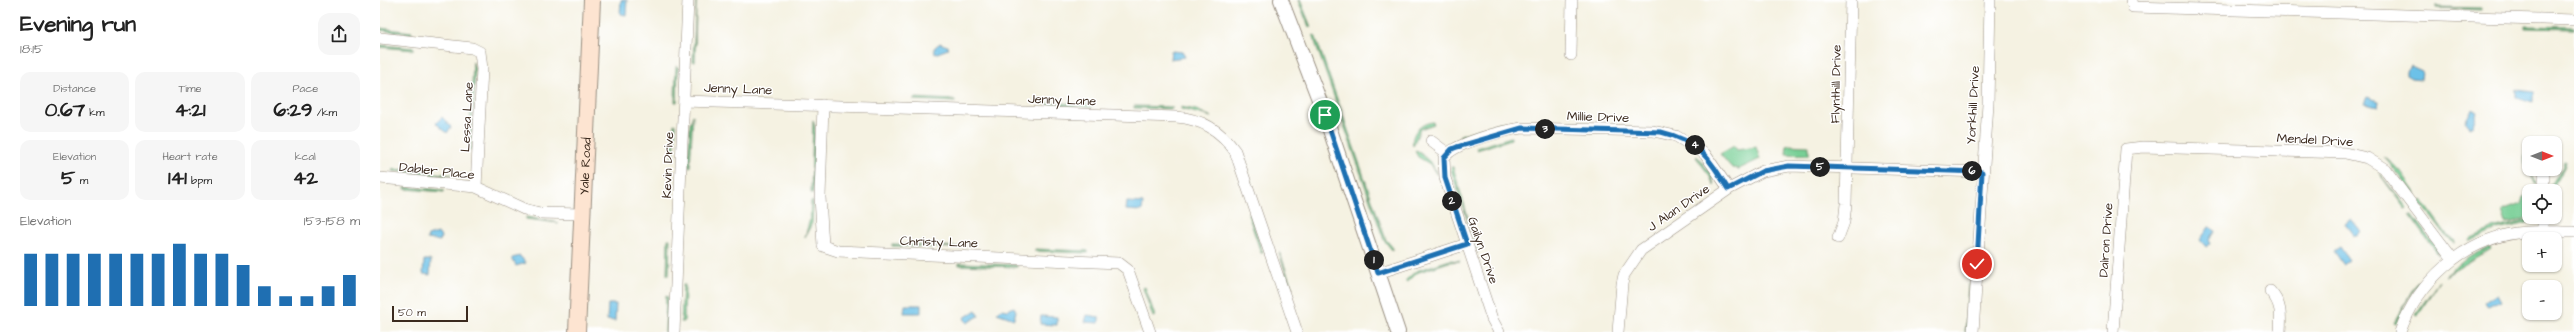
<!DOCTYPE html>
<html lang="en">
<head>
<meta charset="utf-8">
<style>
	:root { --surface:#fff; --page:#f6f6f6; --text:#222; --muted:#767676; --accent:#1f6fb2 }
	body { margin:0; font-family:"Architects Daughter",sans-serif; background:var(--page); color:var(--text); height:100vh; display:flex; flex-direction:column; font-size:15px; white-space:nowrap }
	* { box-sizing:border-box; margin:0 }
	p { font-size:13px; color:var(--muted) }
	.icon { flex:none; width:22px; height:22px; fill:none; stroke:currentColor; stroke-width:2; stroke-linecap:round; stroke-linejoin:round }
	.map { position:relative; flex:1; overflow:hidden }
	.sheet { display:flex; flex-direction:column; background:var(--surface); width:380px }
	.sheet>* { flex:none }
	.needle { width:26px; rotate:90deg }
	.buttons { position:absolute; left:2142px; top:136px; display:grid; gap:8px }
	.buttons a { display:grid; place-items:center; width:40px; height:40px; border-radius:8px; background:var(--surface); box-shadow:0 1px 3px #0004; font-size:20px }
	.scale { position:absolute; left:12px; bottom:10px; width:76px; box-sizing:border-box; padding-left:4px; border:2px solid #3b2a1e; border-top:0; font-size:11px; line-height:14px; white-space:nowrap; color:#3b2a1e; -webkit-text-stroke:3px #fff; paint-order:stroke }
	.pin { position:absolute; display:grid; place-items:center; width:34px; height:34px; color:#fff; margin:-17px; border:2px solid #fff; border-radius:50%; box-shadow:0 1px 4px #0007 }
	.km { position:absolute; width:20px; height:20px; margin:-10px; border-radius:50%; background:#222; color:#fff; font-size:11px; line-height:20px; text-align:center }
	.round { display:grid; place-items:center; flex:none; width:42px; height:42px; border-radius:12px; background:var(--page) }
	.overview { display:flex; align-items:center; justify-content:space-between; height:68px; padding:0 20px }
	h1 { font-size:22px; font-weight:700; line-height:30px }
	.figures { display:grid; grid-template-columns:repeat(3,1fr); gap:6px; height:68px; padding:4px 20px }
	.figures div { display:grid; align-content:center; border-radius:10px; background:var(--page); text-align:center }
	.figures b { font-size:20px; font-weight:700 }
	.figures small { font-size:11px; font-weight:400 }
	.figures p { font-size:11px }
	.chart { height:112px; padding:8px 20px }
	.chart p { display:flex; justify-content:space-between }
	.chart svg { width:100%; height:72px; margin-top:4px; stroke:var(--accent); stroke-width:6 }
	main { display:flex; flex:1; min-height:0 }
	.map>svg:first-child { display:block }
</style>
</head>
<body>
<main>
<section class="sheet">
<div class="overview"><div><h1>Evening run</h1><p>18:15</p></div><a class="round"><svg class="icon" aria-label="share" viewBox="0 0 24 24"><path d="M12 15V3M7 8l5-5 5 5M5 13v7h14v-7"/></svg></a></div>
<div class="figures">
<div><p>Distance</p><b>0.67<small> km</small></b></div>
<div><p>Time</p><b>4:21</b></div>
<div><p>Pace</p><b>6:29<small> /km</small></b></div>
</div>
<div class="figures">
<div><p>Elevation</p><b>5<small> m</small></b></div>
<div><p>Heart rate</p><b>141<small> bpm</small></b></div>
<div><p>kcal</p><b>42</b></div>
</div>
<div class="chart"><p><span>Elevation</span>153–158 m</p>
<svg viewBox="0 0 160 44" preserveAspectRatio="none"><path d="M5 44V12M15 44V12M25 44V12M35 44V12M45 44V12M55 44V12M65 44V12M75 44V6M85 44V12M95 44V12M105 44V19M115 44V32M125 44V38M135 44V38M145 44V32M155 44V25"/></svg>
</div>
</section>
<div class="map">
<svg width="2194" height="332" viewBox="0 0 2194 332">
	<rect width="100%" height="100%" fill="#fff"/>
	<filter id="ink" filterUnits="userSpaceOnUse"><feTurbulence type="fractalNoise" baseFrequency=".025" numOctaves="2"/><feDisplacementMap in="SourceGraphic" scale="8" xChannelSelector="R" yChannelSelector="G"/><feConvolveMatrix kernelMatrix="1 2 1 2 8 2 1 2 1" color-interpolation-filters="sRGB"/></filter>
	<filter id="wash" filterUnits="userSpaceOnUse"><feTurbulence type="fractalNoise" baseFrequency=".012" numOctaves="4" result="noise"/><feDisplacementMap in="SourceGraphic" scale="16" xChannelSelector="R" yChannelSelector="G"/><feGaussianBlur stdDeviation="0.9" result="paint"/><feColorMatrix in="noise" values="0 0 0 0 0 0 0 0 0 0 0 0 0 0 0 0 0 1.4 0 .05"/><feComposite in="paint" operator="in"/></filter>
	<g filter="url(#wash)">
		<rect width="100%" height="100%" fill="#f5f2e2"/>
		<path fill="#77cf95" stroke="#597c5a" d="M918 0H920L931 27H929Z
			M316 1 315 62H313Z
			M2056 7 2101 8V10L2056 8Z
			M2145 26 2194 27V29L2145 28Z
			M0 28 32 32V34L0 30Z
			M935 35 1006 240 1013 248 1012 250 1004 240 933 36Z
			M0 45 34 48V50L0 47Z
			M93 62 95 70 91 150H89Z
			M296 66 298 67 297 102H295Z
			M534 98 575 100V102L534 100Z
			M668 103 712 104V107L668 105Z
			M754 106 792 107V109L754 108Z
			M801 107 816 110 832 117 801 109Z
			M313 115 310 167H308L310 124Z
			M433 120 435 127 433 193H431Z
			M1053 122 1054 124 1040 129 1033 146C1030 133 1041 123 1053 122Z
			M1124 122V124L1079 137 1080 135Z
			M294 124 296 125 294 160H292Z
			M1131 137V139L1097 150 1096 148Z
			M1407 145 1429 146V155L1406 154Z
			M1354 146 1357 150 1376 147 1380 159 1359 169 1352 168 1340 154Z
			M2148 149 2146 166 2157 184H2155C2151 171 2138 164 2148 149Z
			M1037 150 1052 164 1057 175 1050 164 1038 157 1035 151Z
			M1317 156 1332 175 1334 186 1329 175 1316 157Z
			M2004 157 2020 170 2036 193 2035 194Z
			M2184 161H2186C2184 173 2174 179 2173 191H2171C2171 178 2183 173 2184 161Z
			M1071 167H1073L1098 252 1072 173Z
			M13 169 50 172 49 174 13 171Z
			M51 173 74 175 82 173V174L75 176 51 175Z
			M1999 173 2027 208 2025 209Z
			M25 187 64 190V192L25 189Z
			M2149 195V216L2144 220 2126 223 2122 211 2141 204 2143 197Z
			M2042 200 2069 238 2075 241 2074 243 2068 239 2040 202Z
			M431 201H433L432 223 425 237 430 219Z
			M868 214H870L883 253H881Z
			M2031 214 2057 248 2058 254 2030 215Z
			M146 217 179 223 146 219Z
			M2150 220 2147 223 2117 230 2090 241 2089 239 2112 229Z
			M288 239H290L289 275H287Z
			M512 244 581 247V248L512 246Z
			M2110 247 2111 249 2065 276 2086 259Z
			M655 249 708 251V253L655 251Z
			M899 253H900L912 287 910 286Z
			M1070 260 1080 261 1069 262 1036 273 1027 282 1025 281 1036 271Z
			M579 263 637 265V267L579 265Z
			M2038 281 2039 282 2026 303 2016 324 2014 323Z
			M2059 281 2038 315 2036 314Z
			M1588 284 1587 332H1585Z
			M303 285H305L304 322H301Z
			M765 287 775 316 773 317 763 288Z
			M286 296 288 297 287 332H285Z"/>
		<path fill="#6cc1e8" stroke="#547683" d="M241 0H247L246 15 240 14Z
			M560 43 567 46 568 49 555 54 554 48Z
			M791 51 803 52 805 57 790 59Z
			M2031 66 2042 71 2041 79 2031 78 2026 75V71Z
			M2136 90 2153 92V102L2136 97Z
			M1987 97 1999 101 1998 107 1984 104Z
			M2092 109 2097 112 2093 125 2089 127 2085 122Z
			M62 117 71 127 67 133 56 123Z
			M747 202 763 203 762 211 746 210Z
			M1971 219 1981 231 1977 236H1974L1965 224Z
			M1829 227H1831L1835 231 1829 239 1831 243 1826 247 1820 240Z
			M58 233 61 237 60 241 47 239 48 236Z
			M1960 247 1969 260 1963 264 1954 251Z
			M140 256 146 263 136 266 132 258Z
			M44 260H51L50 275 43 274Z
			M2117 294 2121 301 2108 307 2105 302Z
			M228 304H236L235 321 227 320Z
			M525 305H541V313H524Z
			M634 307 636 311 634 319 617 313 621 309 628 310Z
			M596 310 599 316 587 323 584 318Z
			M707 315 719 317V323L705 322Z
			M661 316 677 317V325L660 324Z"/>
	</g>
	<g filter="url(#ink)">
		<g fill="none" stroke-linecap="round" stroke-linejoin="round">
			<defs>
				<path id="minor" d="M1752 0 1753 7 2194 20
					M0 38 92 48 100 52 102 69 96 187
					M1191 55 1192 0
					M304 101 796 117C822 119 840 130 855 151L917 332
					M443 105 440 197 443 246 458 251 739 263 748 270 770 332
					M1051 141 1067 153
					M0 178 96 187 144 209 160 213 202 214
					M2164 191V169
					M2163 231V217
					M1458 238 1464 222 1466 204 1471 0
					M998 273 1087 244
					M1890 291C1902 304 1901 315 1900 332
					M294 332 308 0
					M1119 332 1112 319 1065 178 1064 158C1073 143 1125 130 1142 128L1273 131 1296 136 1325 154 1349 189
					M1238 332 1242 284 1244 275 1261 250 1349 189 1383 171 1409 166 1602 172
					M1593 332 1608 104 1610 0
					M1733 332 1746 149 1763 147 1965 153 1987 158 2005 169 2073 259
					M2020 332C2038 282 2082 241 2136 233 2155 230 2175 232 2194 232"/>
				<path id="tertiary" d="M901 0 945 115 1018 332"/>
				<g id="secondary">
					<path id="s1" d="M197 332 212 0"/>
				</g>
			</defs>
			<use href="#minor" stroke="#988e80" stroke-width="12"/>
			<use href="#tertiary" stroke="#988e80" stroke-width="16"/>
			<use href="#secondary" stroke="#988e80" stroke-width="18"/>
			<use href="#minor" stroke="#fff" stroke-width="11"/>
			<use href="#tertiary" stroke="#fff" stroke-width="14"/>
			<use href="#secondary" stroke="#fde4d1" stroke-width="16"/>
		</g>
	</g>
	<g fill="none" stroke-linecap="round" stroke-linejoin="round" filter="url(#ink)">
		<defs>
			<path id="route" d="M945 115 998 273 1087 244 1065 178 1064 158 1072 149 1077 147 1142 128 1281 132C1319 141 1329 158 1348 189L1383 171 1409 166 1602 172 1597 264"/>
		</defs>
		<use href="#route" stroke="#fff" stroke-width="8"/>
		<use href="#route" stroke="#1f6fb2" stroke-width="5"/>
	</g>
	<g text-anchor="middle" stroke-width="3" stroke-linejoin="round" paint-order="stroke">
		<g font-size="13" fill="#3b2a1e" stroke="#fff">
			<text transform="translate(1455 84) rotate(-89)" y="5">Flynthill Drive</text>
			<text transform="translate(358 88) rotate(2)" y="5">Jenny Lane</text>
			<text transform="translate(682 99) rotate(2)" y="5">Jenny Lane</text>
			<text transform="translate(1592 105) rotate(-87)" y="5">Yorkhill Drive</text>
			<text transform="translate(1218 116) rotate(2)" y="5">Millie Drive</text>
			<text transform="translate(86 117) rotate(-87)" y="5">Lessa Lane</text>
			<text transform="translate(1935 139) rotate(3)" y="5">Mendel Drive</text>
			<text transform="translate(287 165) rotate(-88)" y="5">Kevin Drive</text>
			<text dy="5" stroke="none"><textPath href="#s1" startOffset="166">Yale Road</textPath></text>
			<text transform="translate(57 170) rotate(6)" y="5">Dabler Place</text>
			<text transform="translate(1298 207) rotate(-35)" y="5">J Alan Drive</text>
			<text transform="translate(1725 240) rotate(-86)" y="5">Dalron Drive</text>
			<text transform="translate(559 241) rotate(2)" y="5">Christy Lane</text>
			<text transform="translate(1104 250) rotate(71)" y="5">Gailyn Drive</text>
		</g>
	</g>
</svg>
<div class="buttons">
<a><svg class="needle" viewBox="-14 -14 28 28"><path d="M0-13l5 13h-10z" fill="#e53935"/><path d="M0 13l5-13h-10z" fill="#767676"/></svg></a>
<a><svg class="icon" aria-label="locate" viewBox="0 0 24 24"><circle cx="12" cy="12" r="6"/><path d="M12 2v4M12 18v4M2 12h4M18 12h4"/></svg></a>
<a>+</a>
<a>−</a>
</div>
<div class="scale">50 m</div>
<div class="pin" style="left:945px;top:115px;background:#1e9e55"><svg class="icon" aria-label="arrive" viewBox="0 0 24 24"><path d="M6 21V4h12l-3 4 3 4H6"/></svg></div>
<div class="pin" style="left:1597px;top:264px;background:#d93025"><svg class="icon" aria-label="check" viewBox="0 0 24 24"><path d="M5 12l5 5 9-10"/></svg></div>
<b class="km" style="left:994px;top:260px">1</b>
<b class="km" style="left:1072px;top:201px">2</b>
<b class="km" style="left:1165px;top:129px">3</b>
<b class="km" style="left:1315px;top:145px">4</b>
<b class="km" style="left:1440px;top:167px">5</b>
<b class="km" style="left:1592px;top:171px">6</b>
</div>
</main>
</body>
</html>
